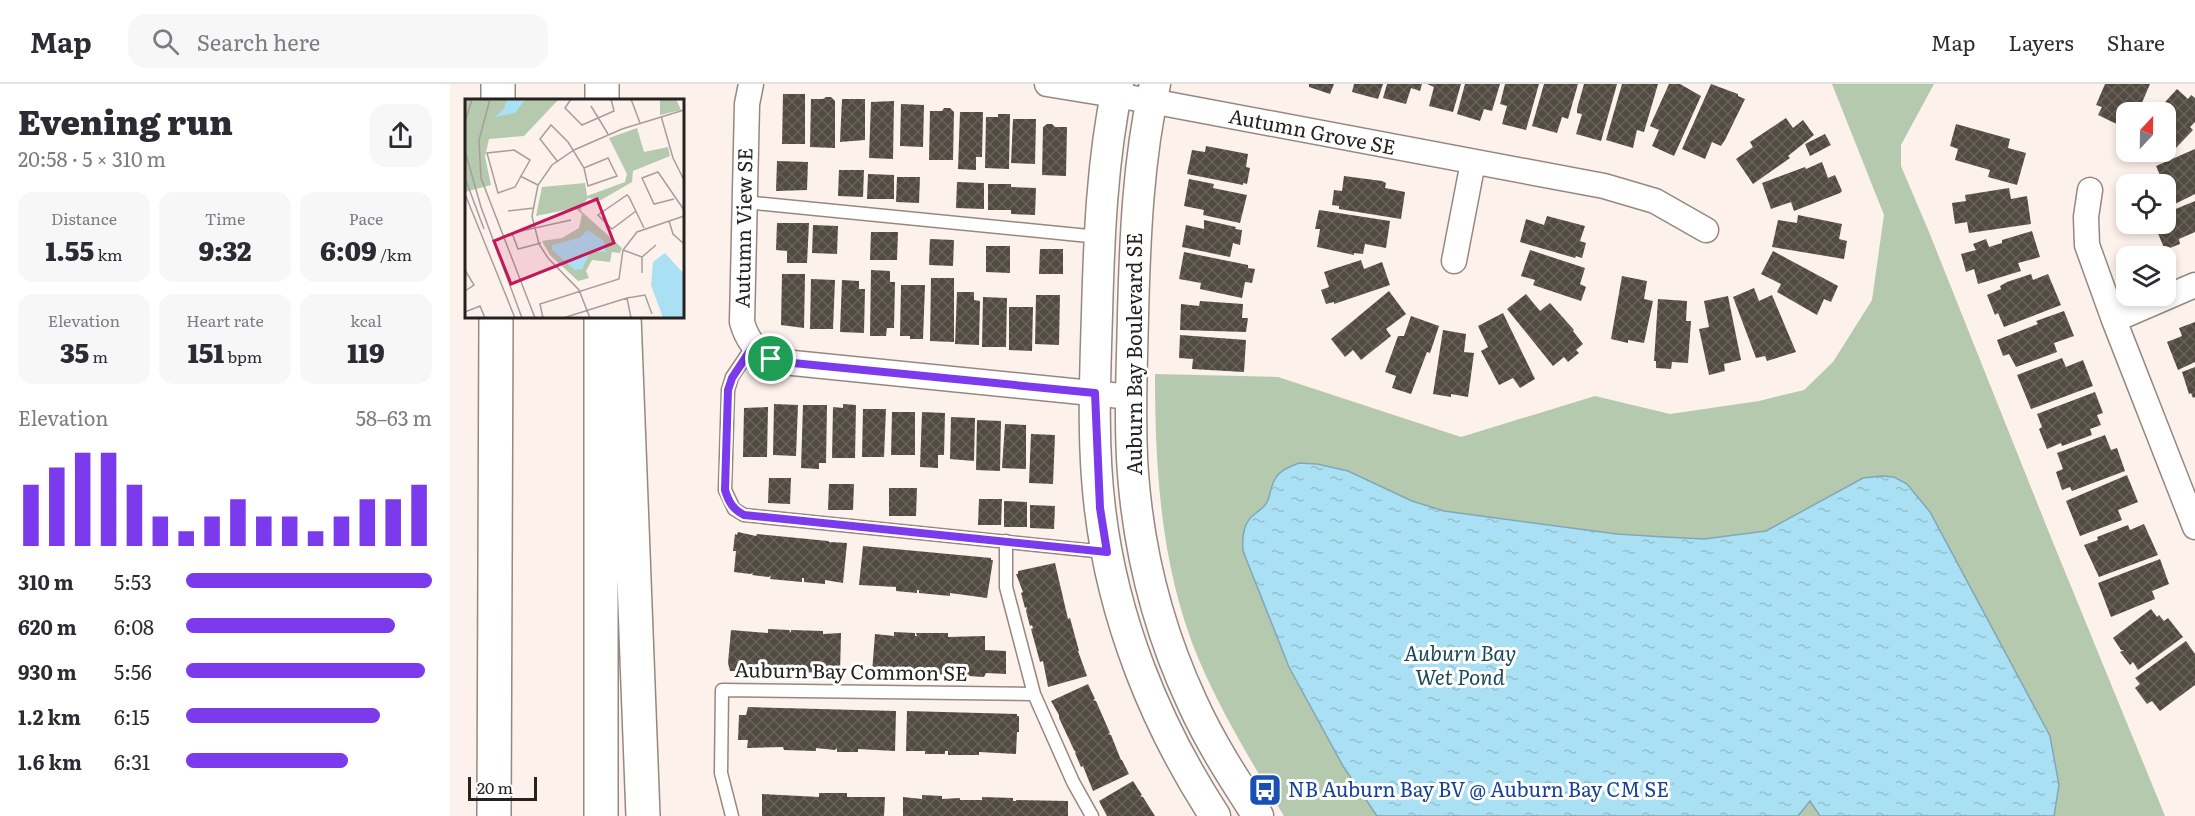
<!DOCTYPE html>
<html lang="en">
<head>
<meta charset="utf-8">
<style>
	:root { --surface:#fff; --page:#f7f7f7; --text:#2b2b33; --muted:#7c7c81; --line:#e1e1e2; --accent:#7c3aed }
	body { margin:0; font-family:Literata,serif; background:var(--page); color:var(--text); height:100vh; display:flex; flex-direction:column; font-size:22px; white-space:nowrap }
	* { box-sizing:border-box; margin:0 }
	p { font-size:20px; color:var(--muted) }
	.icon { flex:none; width:33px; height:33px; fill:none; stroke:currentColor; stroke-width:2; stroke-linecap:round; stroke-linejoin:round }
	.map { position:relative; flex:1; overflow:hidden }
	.details { display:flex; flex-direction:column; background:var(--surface); width:450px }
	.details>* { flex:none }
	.needle { width:39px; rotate:22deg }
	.fabs { position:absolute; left:1666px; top:18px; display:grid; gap:12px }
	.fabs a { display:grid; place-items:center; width:60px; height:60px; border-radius:12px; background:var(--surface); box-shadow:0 3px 9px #0003; font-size:30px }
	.scale { position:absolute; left:18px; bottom:15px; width:69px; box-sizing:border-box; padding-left:6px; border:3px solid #272220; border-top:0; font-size:16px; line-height:21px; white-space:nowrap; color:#272220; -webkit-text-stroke:4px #fff; paint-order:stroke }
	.pin { position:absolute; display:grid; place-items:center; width:51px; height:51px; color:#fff; margin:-26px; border:3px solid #fff; border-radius:50%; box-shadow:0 2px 6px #0007 }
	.round { display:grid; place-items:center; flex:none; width:63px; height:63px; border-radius:18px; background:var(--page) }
	.summary { display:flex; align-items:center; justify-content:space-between; height:102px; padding:0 18px }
	h1 { font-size:33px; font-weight:800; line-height:45px }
	.metrics { display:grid; grid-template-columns:repeat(3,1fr); gap:9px; height:102px; padding:6px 18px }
	.metrics div { display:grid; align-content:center; border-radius:15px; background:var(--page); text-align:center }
	.metrics b { font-size:26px; font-weight:800 }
	.metrics small { font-size:16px; font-weight:400 }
	.metrics p { font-size:16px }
	.chart { height:168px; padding:12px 18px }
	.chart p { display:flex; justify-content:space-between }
	.chart svg { width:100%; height:108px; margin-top:6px; stroke:var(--accent); stroke-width:6 }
	ul { padding:0 18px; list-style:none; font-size:20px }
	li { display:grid; grid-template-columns:96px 72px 1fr; align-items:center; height:45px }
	li i { height:15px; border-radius:8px; background:var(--accent) }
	header { display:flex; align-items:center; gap:36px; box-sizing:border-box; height:84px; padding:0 30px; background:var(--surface); border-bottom:2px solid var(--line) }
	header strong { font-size:28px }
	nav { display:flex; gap:33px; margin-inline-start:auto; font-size:21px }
	.search { width:420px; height:54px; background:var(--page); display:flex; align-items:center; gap:15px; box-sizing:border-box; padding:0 21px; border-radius:18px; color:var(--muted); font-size:22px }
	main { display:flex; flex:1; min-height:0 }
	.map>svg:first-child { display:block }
</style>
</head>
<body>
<header>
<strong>Map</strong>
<div class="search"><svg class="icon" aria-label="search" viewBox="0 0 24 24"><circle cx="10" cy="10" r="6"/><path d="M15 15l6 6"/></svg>Search here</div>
<nav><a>Map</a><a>Layers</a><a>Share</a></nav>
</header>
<main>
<section class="details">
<div class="summary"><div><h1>Evening run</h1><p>20:58 · 5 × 310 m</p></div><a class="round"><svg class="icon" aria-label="share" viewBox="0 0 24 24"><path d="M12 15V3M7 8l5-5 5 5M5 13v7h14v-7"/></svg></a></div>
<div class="metrics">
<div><p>Distance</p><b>1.55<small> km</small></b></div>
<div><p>Time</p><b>9:32</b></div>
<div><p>Pace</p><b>6:09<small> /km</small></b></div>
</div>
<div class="metrics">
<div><p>Elevation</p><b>35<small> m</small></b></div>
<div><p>Heart rate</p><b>151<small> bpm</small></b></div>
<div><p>kcal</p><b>119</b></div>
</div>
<div class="chart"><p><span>Elevation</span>58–63 m</p>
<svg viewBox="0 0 160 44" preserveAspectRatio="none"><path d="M5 44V19M15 44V12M25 44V6M35 44V6M45 44V19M55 44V32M65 44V38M75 44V32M85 44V25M95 44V32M105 44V32M115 44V38M125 44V32M135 44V25M145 44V25M155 44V19"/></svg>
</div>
<ul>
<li><b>310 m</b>5:53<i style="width:100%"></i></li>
<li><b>620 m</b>6:08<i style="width:85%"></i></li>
<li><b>930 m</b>5:56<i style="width:97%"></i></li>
<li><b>1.2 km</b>6:15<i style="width:79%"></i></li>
<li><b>1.6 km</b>6:31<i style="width:66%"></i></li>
</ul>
</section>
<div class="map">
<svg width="1745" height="732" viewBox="0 0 1745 732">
	<defs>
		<pattern id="water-ripples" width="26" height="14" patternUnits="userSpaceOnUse" patternTransform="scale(1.5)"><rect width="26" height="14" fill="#aae0f3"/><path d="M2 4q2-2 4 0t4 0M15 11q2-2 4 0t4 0" fill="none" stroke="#92c0d0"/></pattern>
		<pattern id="building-cross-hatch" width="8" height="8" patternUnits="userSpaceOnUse" patternTransform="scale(1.5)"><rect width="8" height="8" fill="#524b41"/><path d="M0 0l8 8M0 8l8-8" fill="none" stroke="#68625a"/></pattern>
	</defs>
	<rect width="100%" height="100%" fill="#fdf1ec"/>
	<path fill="#b5c9af" d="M1382 0H1484L1451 61V82L1479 148 1602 456 1715 732H834C804 682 772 630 749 576 711 486 705 387 705 290L828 293 1011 353 1145 312 1220 330 1309 317 1354 306 1383 278 1422 216 1434 131Z"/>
	<path fill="url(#water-ripples)" stroke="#83a7b4" stroke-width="1.5" d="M849 379 867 380 898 387 962 417 994 427 1167 450 1215 453 1254 455 1316 447 1413 394 1432 392 1444 393 1457 400 1480 428 1600 652 1609 701 1604 732H1370L1360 717 1348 732H927L893 682 839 583 793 467C792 452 793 438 806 429 811 425 816 422 818 416 820 412 820 406 822 402 826 388 836 384 849 379Z"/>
	<path fill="url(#building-cross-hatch)" d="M859 0H884L880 10 859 3Z
		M904 0H933L928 15 902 8Z
		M937 0H972L970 7 961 4 956 20 933 14Z
		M1011 0 1003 28 979 22 984 3 977 0Z
		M1015 0H1050L1042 27 1034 25 1030 37 1007 30Z
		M1055 0H1089L1076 46 1052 40 1057 22 1050 20Z
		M1094 0H1128L1118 35 1112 33 1107 49 1082 42Z
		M1134 0H1167L1151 57 1126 50 1132 30 1127 29V25Z
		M1172 0H1208L1194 48 1187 46 1183 64 1156 56Z
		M1219 0H1230L1251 12 1224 72 1202 62 1209 46 1200 42Z
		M1261 0 1288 10V12L1295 15 1275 56 1271 62 1262 58 1255 75 1232 65Z
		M1655 0H1700L1688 28H1677V45L1648 31 1652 23 1646 21Z
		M1727 5 1738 15 1741 11 1745 14V38L1740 43 1743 46 1725 65 1721 61 1716 65V28H1706Z
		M333 10H355V60H332Z
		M376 13H381L385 17V64L360 63 361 15H373Z
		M392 15H415V56L390 58Z
		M444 17 443 75 419 74 421 18Z
		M451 20 474 21 473 63 450 62Z
		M494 24H500L504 28 503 76H479L480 27H492Z
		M510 28H533L532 73H526V86L508 85Z
		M548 30H560L559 85 535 84 536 33H548Z
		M1336 34 1343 44 1353 36 1364 51 1338 72 1340 74 1303 100 1286 75 1303 63 1300 58Z
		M563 35H586L585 80 561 79Z
		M597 40H602L605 43H617L616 92 592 91 593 43Z
		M1506 40 1560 55 1558 64 1576 69 1567 101 1538 93 1540 86 1505 76 1508 65 1500 62Z
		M1375 50 1381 61 1360 72 1355 60Z
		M756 62 798 70 796 83 800 84 797 100 793 99V101L737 90 742 66 755 68Z
		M1745 65V110L1717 124 1716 100H1705L1720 94V93L1712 96 1706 82Z
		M327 77 358 78 357 106 326 107Z
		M1372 78 1378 94 1385 91 1392 107 1390 109 1344 127 1341 118 1321 125 1312 99 1355 83 1356 85Z
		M389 86H414L413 113 388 112Z
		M418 90 444 91V115H417Z
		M894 92 932 97 936 99 935 104 955 108 951 135 889 125V122L882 121 884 106 892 107Z
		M447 93H470L469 119 446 118Z
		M739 95 764 100 763 104 797 111 790 139 753 131 754 126 734 122Z
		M507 98 534 99V125L506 124Z
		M538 100H561V103L586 104 585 131 561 130V126H538Z
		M1559 104 1561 115 1577 112 1581 140 1519 149 1517 138 1505 140 1502 119 1516 117 1515 111Z
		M1745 117V148L1729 155 1730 160 1715 166 1704 140H1716V129Z
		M869 126 940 137 936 164 915 160 913 170 904 169V171L867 163 870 145H865Z
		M1348 131 1392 140 1389 155 1397 157 1394 175 1322 163 1328 136 1347 139Z
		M1097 132 1135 142 1130 157 1136 159 1132 174 1126 172 1125 174 1070 158 1076 135 1094 141Z
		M754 136 786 143 785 145 792 146 790 161 783 159 780 173 732 163 736 141 754 145Z
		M327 139H359L357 179H337V167L326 166Z
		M363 141 388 142 387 170 362 169Z
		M1582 147 1590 173 1568 179 1571 187 1528 200 1524 185 1516 188 1511 170 1526 166 1523 160 1536 155 1539 163 1552 159V156Z
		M421 148H448L447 176H420Z
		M480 155 504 156 503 182 479 181Z
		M536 162H560V189L536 188Z
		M590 165H613V190H589Z
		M1080 166 1135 184 1130 200 1136 203 1131 217 1083 201 1085 196 1071 192Z
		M1323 167 1388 202 1381 218 1374 215 1367 231 1327 208 1331 200 1311 190Z
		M734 168 798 181V184L805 185 802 199 795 198 792 214 750 205 751 199 729 195Z
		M911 176 914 185 932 178 940 201 884 220V218L876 220 871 206 879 203 874 188Z
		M421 186 440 187V198H445L444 244H437L436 252H420Z
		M332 190H355L354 244 331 241Z
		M1581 190 1583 196 1598 190 1611 221 1554 243 1548 229 1545 231 1537 211 1551 205 1550 202 1557 198Z
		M1172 192 1197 197 1194 215 1203 217 1194 259 1178 256V259L1161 255Z
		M481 194H504V258L480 257Z
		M361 195 385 196 383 245H360Z
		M392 196 409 197V205H415L414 249 390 248Z
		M451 201H475L473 255H460V252H450Z
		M1304 204 1309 217 1322 211 1346 268 1317 277 1315 272 1306 274 1283 213Z
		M939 207 956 230 936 245 941 252 911 276 903 266 895 273 881 255Z
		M507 208H524V216L530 217 529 261 505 260Z
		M1076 210 1090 227 1100 219 1124 246 1123 247 1133 260 1126 266 1129 269 1118 278 1114 273 1103 282 1057 225Z
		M586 211H610L609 261 585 260Z
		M1278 212 1291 276 1274 280 1275 287 1259 291 1249 245 1259 243 1254 217Z
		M533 213 557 214 556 263H532Z
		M1208 215 1237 217 1236 237H1241L1238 279 1222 278 1221 285 1206 284V277H1204Z
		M750 217 793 220 792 234H798L796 248 730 246 731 220 749 222Z
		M559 223H583L582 267 559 266Z
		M1614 227 1624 252 1604 259 1607 268 1566 283 1559 270 1553 272 1547 256 1588 240 1586 237Z
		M1053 229 1085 295 1070 304 1063 294 1049 301 1031 267 1038 263 1028 242Z
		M961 232 989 242 980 269 977 268 961 310 942 304 946 292 935 288 948 252H954Z
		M1745 238V278L1728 286 1717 258 1732 252 1729 244Z
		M993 246 1016 250 1014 268 1024 269 1018 313 1001 310V313L983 310Z
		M730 251 796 256 794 288 742 285 743 275 729 274Z
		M1612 274 1616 283 1633 276 1643 302 1581 325 1567 291Z
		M1745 283V313L1743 314 1741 309 1739 310 1732 288Z
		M1645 308 1653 329 1647 331 1651 341 1640 345 1642 351 1612 362 1611 359 1597 365 1589 345 1592 343 1587 330Z
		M324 320 348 321 346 372 323 371Z
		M393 320 406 321 405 374H382L383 323 393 324Z
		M353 321H377L376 379H369V385L351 384Z
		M318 323 317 373H293L294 324Z
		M413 325H436L434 373H412Z
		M442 328H465V371H441Z
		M472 328 495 329 494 371H488V384L470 383Z
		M501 333 525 334 524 377 500 375Z
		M527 336 551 337 550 387 526 386Z
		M555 340 576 341V385L552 384Z
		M581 350 605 351 603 400 579 399Z
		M1655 351 1661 366 1667 364 1675 387 1622 407 1620 403 1612 406 1606 388 1613 385 1607 369Z
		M1677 391 1688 418 1668 426 1672 436 1630 452 1616 417Z
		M319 394H341L340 420 318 419Z
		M379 400H404L403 426H378Z
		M439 404H467L466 432H439Z
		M529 415H552L551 441H528Z
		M554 417 577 418V443H554Z
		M580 421 605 422 604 445 580 444Z
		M1694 440 1708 471 1649 493 1634 461 1648 456 1647 453 1678 441 1680 446Z
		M288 448 306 452 307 450 378 457 381 459V458L397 459 393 499 375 496V500L354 498V494H352V498L320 495 321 491 319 493 302 491 303 489 300 490 284 488 286 467H283L285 450 287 451Z
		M413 462 541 474V476H543L537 514 500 509V512L469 509V506H467V509L446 507V503L409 501Z
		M1710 475 1719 500 1702 507 1705 515 1661 533 1648 499Z
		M605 479 618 535 620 534 629 567H628L637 592 598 603 593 577 590 578 581 545 583 544 582 541 580 542 576 527 577 523 575 524 571 509 573 508 566 490H568V487Z
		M1701 525 1707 533 1709 531 1714 537 1718 534 1733 553 1688 586 1683 578 1680 581 1670 568 1674 566H1671L1663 554Z
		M318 545 339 546 341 549V546L373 547V550L391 549 390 589 299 587 297 585V587H280L278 579 281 546 318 549Z
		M444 548 465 549V552H467L466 549H498V553L535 552V566L556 567V590L536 589 534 593 518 592V591L443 590V589L424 590 422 588 425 550 444 552Z
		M1736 557 1745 570V601L1710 627 1702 617 1697 620 1685 604 1690 600 1685 594Z
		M638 600 645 615 643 616 646 617 660 649 658 650 661 651 671 676H672L679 690 643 707 633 682 631 683 625 669 626 668 624 666 609 634V631L601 617Z
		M298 623 446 627 445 667 408 665V668H387V664L385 666 366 664V667L334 666 333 663 297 664 298 656H288L289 631H296Z
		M457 627 567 630V632H569V648H567L566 670 529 668V671H498V667H495V670H475V667H456Z
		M683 697 692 711 690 712 693 713 705 732H657L649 717Z
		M369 709H397V713H435L434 732H312V710L369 713Z
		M472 711 492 712V715L510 714V716H532V713L563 714V717H566V716L618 717V732H453V713L472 715Z"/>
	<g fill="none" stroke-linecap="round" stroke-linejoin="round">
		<defs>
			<path id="service" d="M294 118 649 153
				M303 262 282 293 278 306 275 406 284 425 294 431 655 468
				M556 457V503L584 610
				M282 732 271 689 272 606 584 610 623 698 642 732"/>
			<path id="minor" d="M301 0 297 20 292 238C298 260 311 273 333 278L681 313
				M597 0 701 17 1154 102 1205 117 1256 146
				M1640 106 1636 133 1637 161 1664 236
				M1004 177 1023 78
				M1745 201 1664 236 1745 443"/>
			<path id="tertiary" d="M668 0C652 76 649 153 647 230 645 295 642 360 650 425 663 535 705 640 765 732
				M705 0C688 76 685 153 683 231 682 283 679 337 683 390 689 468 709 547 742 618 760 658 784 695 808 732"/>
			<path id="motorway" d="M48 16V0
				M152 16V0
				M151 232V732
				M174 232 193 732
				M44 732 46 232"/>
		</defs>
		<use href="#service" stroke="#958882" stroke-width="15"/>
		<use href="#minor" stroke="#958882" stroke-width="27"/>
		<use href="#tertiary" stroke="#958882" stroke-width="33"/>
		<use href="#motorway" stroke="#958882" stroke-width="36"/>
		<use href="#service" stroke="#fff" stroke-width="12"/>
		<use href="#minor" stroke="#fff" stroke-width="24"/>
		<use href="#tertiary" stroke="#fff" stroke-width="30"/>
		<use href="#motorway" stroke="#fff" stroke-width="33"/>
	</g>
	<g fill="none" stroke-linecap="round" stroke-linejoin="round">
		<defs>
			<path id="route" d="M303 262 321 275 333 278 645 309 650 424 657 468 294 431C283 425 279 419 275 406L278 306 282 294Z"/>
		</defs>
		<use href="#route" stroke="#fff" stroke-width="12"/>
		<use href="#route" stroke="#7c3aed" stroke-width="8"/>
	</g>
	<defs>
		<symbol id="bus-square" viewBox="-11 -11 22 22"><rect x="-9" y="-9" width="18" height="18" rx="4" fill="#1a4fb4" stroke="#fff"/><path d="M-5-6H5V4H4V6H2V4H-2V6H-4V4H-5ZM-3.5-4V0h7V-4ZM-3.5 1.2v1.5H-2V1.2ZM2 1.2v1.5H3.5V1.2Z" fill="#fff"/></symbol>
	</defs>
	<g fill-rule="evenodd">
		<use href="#bus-square" x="796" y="687" width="38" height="38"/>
	</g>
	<g text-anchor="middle" stroke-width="6" stroke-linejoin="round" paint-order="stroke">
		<g font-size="20" fill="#272220" stroke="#fff">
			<text transform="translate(862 48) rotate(11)" y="7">Autumn Grove SE</text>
			<text transform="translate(294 144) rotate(-89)" y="7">Autumn View SE</text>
			<text transform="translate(685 270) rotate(-90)" y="7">Auburn Bay Boulevard SE</text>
			<text transform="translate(401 588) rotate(1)" y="7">Auburn Bay Common SE</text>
		</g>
		<g font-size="20" fill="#164399" stroke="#fff" text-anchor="start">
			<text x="838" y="713">NB Auburn Bay BV @ Auburn Bay CM SE</text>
		</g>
		<g font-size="21" font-style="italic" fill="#1b4957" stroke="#fff">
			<text x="1010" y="577">Auburn Bay<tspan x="1010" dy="24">Wet Pond</tspan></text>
		</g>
	</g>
	<g transform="translate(15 15)">
		<rect width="219" height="219" fill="#fdf1ec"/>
		<path d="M0 0H94L59 37 24 40 20 58 26 86 0 93Z" fill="#b5c9af"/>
		<path d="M195 0H211L216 11 195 16ZM172 29 179 53 203 48 205 57 168 72 167 83 136 101 123 99 117 106 116 112 157 149 155 154 147 153 145 163 127 161 121 172 124 179 113 182 85 156 77 142 97 139 114 129 117 115 110 109 71 117 77 88 120 84 122 97 160 83 162 75 144 39Z" fill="#b5c9af"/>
		<path d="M42 0H61L50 14 30 18 39 10ZM123 131 139 142 141 153 126 152 117 170 110 171 87 151V146L114 139ZM200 154 219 175V219H198L186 186 188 163Z" fill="#aae0f3"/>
		<path fill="none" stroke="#a79e9a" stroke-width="1.5" d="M25 0 14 41 16 79 70 219M106 0 100 9 117 26 149 12 146 0M166 0 175 24M126 7 143 35M196 17 208 59 219 81M0 23 7 0M49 51 65 61 50 88 33 94 22 54ZM0 52 16 108 57 219M93 63 75 40 86 26 103 43 119 69 123 87 152 77 143 59 119 69M55 77 73 86M0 79 19 130M0 95 50 219M209 100 189 105 177 79 193 73 219 111M43 112 69 109M171 112 147 130 133 116 162 96 164 98 179 129M204 122 208 135 218 144M76 144 53 150 47 134 106 121M158 151 177 158M0 171 9 186 0 192M177 174V158L191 146M162 199 180 196 187 215M0 213 15 207 20 219M78 219 75 205 154 180 158 151 172 133 219 117M98 219 162 199 166 219M125 219 114 191 83 159 74 145 67 117 73 86 87 66 109 51 157 30 219 11"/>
		<path fill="#c2185b" fill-opacity="0.15" stroke="#c2185b" stroke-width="3" d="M132 100 149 144 46 185 29 142Z"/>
		<rect width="219" height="219" fill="none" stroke="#272220" stroke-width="3"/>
	</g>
</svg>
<div class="fabs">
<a><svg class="needle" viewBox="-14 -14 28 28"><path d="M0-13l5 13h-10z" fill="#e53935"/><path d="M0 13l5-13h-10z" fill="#7c7c81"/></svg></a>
<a><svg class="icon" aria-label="locate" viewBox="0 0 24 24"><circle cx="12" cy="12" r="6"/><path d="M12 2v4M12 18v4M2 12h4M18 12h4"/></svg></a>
<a><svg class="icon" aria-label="layers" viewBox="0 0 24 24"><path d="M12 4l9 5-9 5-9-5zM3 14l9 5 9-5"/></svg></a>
</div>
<div class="scale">20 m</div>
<div class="pin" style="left:321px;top:275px;background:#1e9e55"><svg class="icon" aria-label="arrive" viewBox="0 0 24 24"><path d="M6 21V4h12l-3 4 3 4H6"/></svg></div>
</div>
</main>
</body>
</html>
